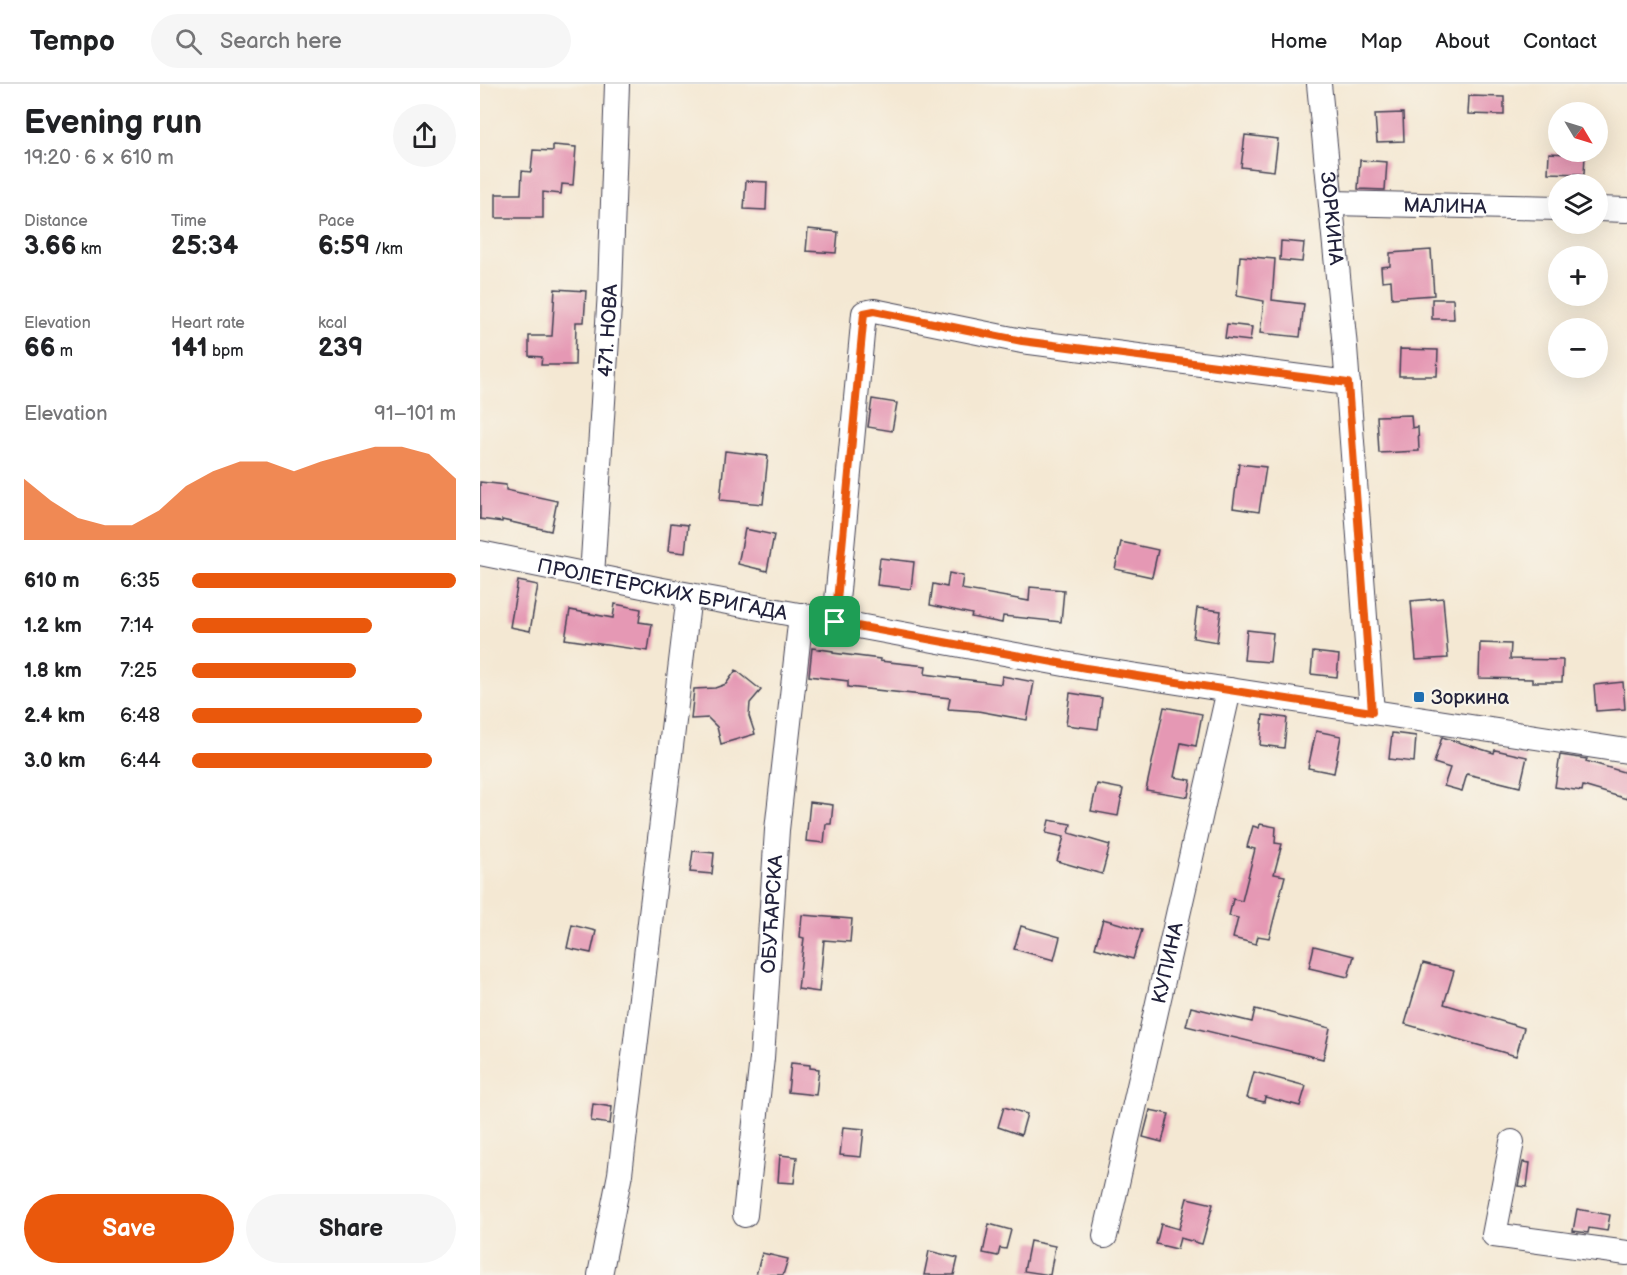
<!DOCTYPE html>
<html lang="en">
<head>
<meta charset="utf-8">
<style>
	:root { --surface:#fff; --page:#f6f6f6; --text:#202124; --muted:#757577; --line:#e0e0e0; --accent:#ea580c }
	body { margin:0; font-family:"Balsamiq Sans",sans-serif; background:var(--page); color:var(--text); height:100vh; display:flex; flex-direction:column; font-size:22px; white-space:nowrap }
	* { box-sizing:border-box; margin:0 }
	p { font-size:20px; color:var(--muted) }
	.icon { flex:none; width:33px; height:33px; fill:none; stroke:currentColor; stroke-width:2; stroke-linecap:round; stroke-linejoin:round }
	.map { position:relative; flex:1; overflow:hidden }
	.side { display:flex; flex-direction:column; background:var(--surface); width:480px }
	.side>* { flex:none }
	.needle { width:39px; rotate:128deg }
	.tools { position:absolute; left:1068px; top:18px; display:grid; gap:12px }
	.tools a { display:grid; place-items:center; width:60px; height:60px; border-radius:50%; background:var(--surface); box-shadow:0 6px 24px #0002; font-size:30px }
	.pin { position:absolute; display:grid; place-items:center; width:51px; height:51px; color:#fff; margin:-26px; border-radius:12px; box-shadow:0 3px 9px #0006 }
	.round { display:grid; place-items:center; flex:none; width:63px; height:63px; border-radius:32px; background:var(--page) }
	.overview { display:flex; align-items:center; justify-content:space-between; height:102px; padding:0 24px }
	h1 { font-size:33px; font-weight:700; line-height:45px }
	.stats { display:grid; grid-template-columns:repeat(3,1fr); gap:9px; height:102px; padding:6px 24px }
	.stats div { display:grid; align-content:center }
	.stats b { font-size:26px; font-weight:700 }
	.stats small { font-size:16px; font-weight:400 }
	.stats p { font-size:16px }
	.chart { height:168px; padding:12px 24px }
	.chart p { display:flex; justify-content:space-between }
	.chart svg { width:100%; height:108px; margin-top:6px; fill:var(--accent); opacity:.7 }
	.button { display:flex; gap:12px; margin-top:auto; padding:12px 24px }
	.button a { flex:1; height:69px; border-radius:36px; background:var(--accent); color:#fff; font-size:24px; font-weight:700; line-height:69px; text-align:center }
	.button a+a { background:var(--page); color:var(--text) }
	ul { padding:0 24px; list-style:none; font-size:20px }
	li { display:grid; grid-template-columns:96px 72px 1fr; align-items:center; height:45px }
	li i { height:15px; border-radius:8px; background:var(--accent) }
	header { display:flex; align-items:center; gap:36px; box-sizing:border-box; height:84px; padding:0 30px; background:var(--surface); border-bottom:2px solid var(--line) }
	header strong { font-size:28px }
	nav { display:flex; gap:33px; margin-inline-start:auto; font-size:21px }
	.search { width:420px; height:54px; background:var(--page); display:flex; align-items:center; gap:15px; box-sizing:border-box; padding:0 21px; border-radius:33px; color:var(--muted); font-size:22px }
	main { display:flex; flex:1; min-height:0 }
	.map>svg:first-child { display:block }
</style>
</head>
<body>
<header>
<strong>Tempo</strong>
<div class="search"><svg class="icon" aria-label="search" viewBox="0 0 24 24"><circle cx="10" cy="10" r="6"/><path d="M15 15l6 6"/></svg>Search here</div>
<nav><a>Home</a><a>Map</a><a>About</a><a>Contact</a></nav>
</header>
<main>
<section class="side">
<div class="overview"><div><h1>Evening run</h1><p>19:20 · 6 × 610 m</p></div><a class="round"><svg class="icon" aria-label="share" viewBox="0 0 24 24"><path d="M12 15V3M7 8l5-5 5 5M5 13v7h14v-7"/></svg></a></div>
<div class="stats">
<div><p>Distance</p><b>3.66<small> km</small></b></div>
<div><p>Time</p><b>25:34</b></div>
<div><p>Pace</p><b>6:59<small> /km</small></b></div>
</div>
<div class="stats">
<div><p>Elevation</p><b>66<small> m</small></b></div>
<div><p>Heart rate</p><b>141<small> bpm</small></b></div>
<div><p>kcal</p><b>239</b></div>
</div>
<div class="chart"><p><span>Elevation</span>91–101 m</p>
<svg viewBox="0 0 160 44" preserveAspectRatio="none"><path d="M0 44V19L10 28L20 35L30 38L40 38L50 32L60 22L70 16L80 12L90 12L100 16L110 12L120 9L130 6L140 6L150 9L160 19V44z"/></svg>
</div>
<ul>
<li><b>610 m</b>6:35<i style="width:100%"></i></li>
<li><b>1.2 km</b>7:14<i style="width:68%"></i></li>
<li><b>1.8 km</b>7:25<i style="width:62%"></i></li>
<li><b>2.4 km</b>6:48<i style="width:87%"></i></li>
<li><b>3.0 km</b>6:44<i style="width:91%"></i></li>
</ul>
<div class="button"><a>Save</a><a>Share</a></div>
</section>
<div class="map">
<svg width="1147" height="1191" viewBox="0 0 1147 1191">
	<rect width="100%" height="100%" fill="#f7f3e8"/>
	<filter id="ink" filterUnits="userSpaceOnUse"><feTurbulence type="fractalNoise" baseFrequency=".0167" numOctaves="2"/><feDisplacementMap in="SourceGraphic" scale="12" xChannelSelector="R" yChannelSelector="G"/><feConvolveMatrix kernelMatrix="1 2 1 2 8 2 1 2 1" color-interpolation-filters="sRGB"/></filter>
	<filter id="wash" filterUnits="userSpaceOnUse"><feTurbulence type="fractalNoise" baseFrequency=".008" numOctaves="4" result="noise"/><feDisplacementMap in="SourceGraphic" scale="24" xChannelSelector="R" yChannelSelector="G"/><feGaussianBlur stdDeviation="1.35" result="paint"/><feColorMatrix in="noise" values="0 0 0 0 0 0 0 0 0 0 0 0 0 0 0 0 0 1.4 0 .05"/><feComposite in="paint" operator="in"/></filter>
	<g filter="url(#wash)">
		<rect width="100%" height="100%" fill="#f4e8d3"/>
		<g id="blocks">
			<path fill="#e598b4" d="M989 12 1024 13V31L988 30Z
				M923 29 924 57 897 58 895 30Z
				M765 51 798 55 794 87 761 83Z
				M73 61 96 63 93 101 82 100 81 110 63 108V134H16V110H41L42 87 51 88 53 66 73 67Z
				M1069 69 1105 71 1104 90 1068 89Z
				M880 76 907 78 905 106 878 105Z
				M266 97 287 98 286 126 264 125Z
				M328 145 358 148 356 169 326 167Z
				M801 157 824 159 822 178 800 176Z
				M951 166 954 211 912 214 911 196 902 197 901 183 910 182V169Z
				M760 172 795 175 792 216 824 220 820 253 780 249 784 217 757 212Z
				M75 205 106 207 104 238H96L95 281H61L62 273 49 272V252H72Z
				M952 215H973L974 235H952Z
				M747 240 772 243 770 257 745 254Z
				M920 265 958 266 957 292H919Z
				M392 315 417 319 412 347 388 343Z
				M931 331 932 344 938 343 939 367 899 369 897 332Z
				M245 367 288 372 283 420 240 416Z
				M759 380 786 383 779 428 753 424Z
				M0 398 26 401V406L77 417 71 447 22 436V438L0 435Z
				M191 439 208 441 205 469 188 467Z
				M265 445 294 451 287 487 258 480Z
				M641 458 678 466 672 493 635 485Z
				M400 474 434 478 431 505 397 501Z
				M469 489 483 492 481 505 549 517 550 503 584 506 581 538 523 532 522 539 491 533 492 530 450 521 453 500 467 503Z
				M38 497 58 501 50 547 30 543Z
				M963 514 968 574 936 576 931 517Z
				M135 520 161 525 159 538 172 540 168 567 85 555 90 526 133 534Z
				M717 524 741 527 737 558 713 554Z
				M767 546 793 549 790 578 764 576Z
				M1000 559 1031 560 1030 575 1083 576 1082 598H1052V595L999 594Z
				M332 564 353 567V569L400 575V577L446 582 445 590 521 600 522 592 554 598 547 636 498 627 468 625 470 614 368 603V597L329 592Z
				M833 568 859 571 857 593 831 590Z
				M256 586 281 606 270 619 269 632 275 650 241 660 237 643 228 634 211 635 214 605 235 604 246 600Z
				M1143 598 1145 625 1116 627 1114 601Z
				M590 609 622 614 618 645 586 641Z
				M684 623 722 630 716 662 701 659 694 693 711 696 708 713 666 706Z
				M783 631 807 634 804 664 780 661Z
				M836 647 861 652 854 689 828 684Z
				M912 649 936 652 934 678 909 675Z
				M962 653 1014 669 1015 666 1047 673 1040 703 987 690 982 707 964 702 970 684 954 679Z
				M1080 671 1107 675 1106 677 1147 689V715L1103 702 1102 707 1075 703Z
				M617 700 643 705 638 732 611 727Z
				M330 718 353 721 351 740H346L344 759 326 757Z
				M569 736 591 740 589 749 630 761 622 790 577 777 584 753 566 749Z
				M780 740 796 743 795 759 802 760 794 790 805 792 789 854 778 852 776 860 753 854 758 834 749 832 753 815 762 817 775 765 767 763 773 742 779 744Z
				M213 767 234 769 232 790 210 788Z
				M322 831 372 835 370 858 344 856 339 908 318 905 324 854 320 853Z
				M623 835 662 846 653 875 615 864Z
				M92 841 116 847 111 869 87 864Z
				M541 842 580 853 574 876 534 865Z
				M834 862 874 872 868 893 829 884Z
				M943 879 974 887 964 920 1044 944 1036 972 925 940Z
				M711 923 772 938 775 925 850 944 843 975 706 942Z
				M311 979 330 981V984L339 985 336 1011 308 1008Z
				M774 988 826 1002 820 1022 785 1013 784 1018 767 1014Z
				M113 1020 132 1023 130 1040 111 1037Z
				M524 1023 547 1030 541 1051 518 1043Z
				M670 1026 689 1030 682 1058 663 1053Z
				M363 1043 384 1045 381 1073 360 1071Z
				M300 1071 317 1073 314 1099 298 1098Z
				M1043 1078 1050 1079 1047 1103 1038 1102Z
				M707 1114 733 1120 722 1160 700 1154 697 1165 676 1160 681 1140 699 1145Z
				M1097 1125 1130 1131 1127 1147 1109 1144 1108 1149 1093 1147Z
				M509 1140 531 1146 526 1165 520 1164 518 1172 503 1169Z
				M550 1157 575 1162 570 1191 544 1187Z
				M449 1167 478 1174 474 1191H444Z
				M282 1169 308 1175 303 1191H276Z"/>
		</g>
	</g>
	<g filter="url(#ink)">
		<use href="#blocks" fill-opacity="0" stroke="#424052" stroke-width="1.5"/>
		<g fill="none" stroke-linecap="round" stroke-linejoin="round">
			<defs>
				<g id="minor">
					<path id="s1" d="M839 0 865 263 892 628"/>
					<path id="s2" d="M851 119 1078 124"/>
					<path d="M1118 125 1147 126"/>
					<path id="s3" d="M0 469 177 505 606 584 1147 667"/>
					<path id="s4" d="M112 492 130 207 137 0"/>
					<path d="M355 538 384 229 394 227 542 257 868 299"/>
					<path d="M1032 1058 1014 1151 1147 1169"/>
					<path id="s5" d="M265 1131 282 974 297 746 321 531"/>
					<path id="s6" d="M625 1152 749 606"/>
					<path d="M120 1191 140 1090 209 511"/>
				</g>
			</defs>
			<use href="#minor" stroke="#424052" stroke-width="26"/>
			<use href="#minor" stroke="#fff" stroke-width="24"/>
		</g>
	</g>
	<g fill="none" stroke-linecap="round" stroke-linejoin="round" filter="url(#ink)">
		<defs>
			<path id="route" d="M394 227 542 257 868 299 892 628 606 584 355 538 384 229Z"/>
		</defs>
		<use href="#route" stroke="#fff" stroke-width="12"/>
		<use href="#route" stroke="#ea580c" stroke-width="8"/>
	</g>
	<rect fill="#1f6fb2" stroke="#f7f3e8" stroke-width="2" x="933" y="607" width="12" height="12" rx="3"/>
	<g text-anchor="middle" stroke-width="4.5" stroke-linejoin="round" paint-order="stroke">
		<g font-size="20" fill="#22223b" stroke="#f7f3e8">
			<text dy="7" stroke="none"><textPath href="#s2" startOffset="114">МАЛИНА</textPath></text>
			<text dy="7" stroke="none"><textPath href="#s1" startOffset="135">ЗОРКИНА</textPath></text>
			<text dy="7" stroke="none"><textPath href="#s4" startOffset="246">471. НОВА</textPath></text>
			<text dy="7" stroke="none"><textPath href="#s3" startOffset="186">ПРОЛЕТЕРСКИХ БРИГАДА</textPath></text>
			<text dy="7" stroke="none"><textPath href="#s5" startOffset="302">ОБУЋАРСКА</textPath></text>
			<text dy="7" stroke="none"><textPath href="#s6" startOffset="280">КУПИНА</textPath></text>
		</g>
		<g font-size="20" fill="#22223b" stroke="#f7f3e8" text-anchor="start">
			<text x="951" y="620">Зоркина</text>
		</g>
	</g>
</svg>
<div class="tools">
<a><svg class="needle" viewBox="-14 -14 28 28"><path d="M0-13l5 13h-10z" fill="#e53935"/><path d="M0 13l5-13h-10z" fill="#757577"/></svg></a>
<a><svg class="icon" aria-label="layers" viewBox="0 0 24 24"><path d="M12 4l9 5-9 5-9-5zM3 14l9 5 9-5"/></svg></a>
<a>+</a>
<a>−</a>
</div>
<div class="pin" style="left:355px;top:538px;background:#1e9e55"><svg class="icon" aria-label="arrive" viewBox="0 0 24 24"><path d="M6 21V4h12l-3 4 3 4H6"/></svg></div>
</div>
</main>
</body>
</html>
